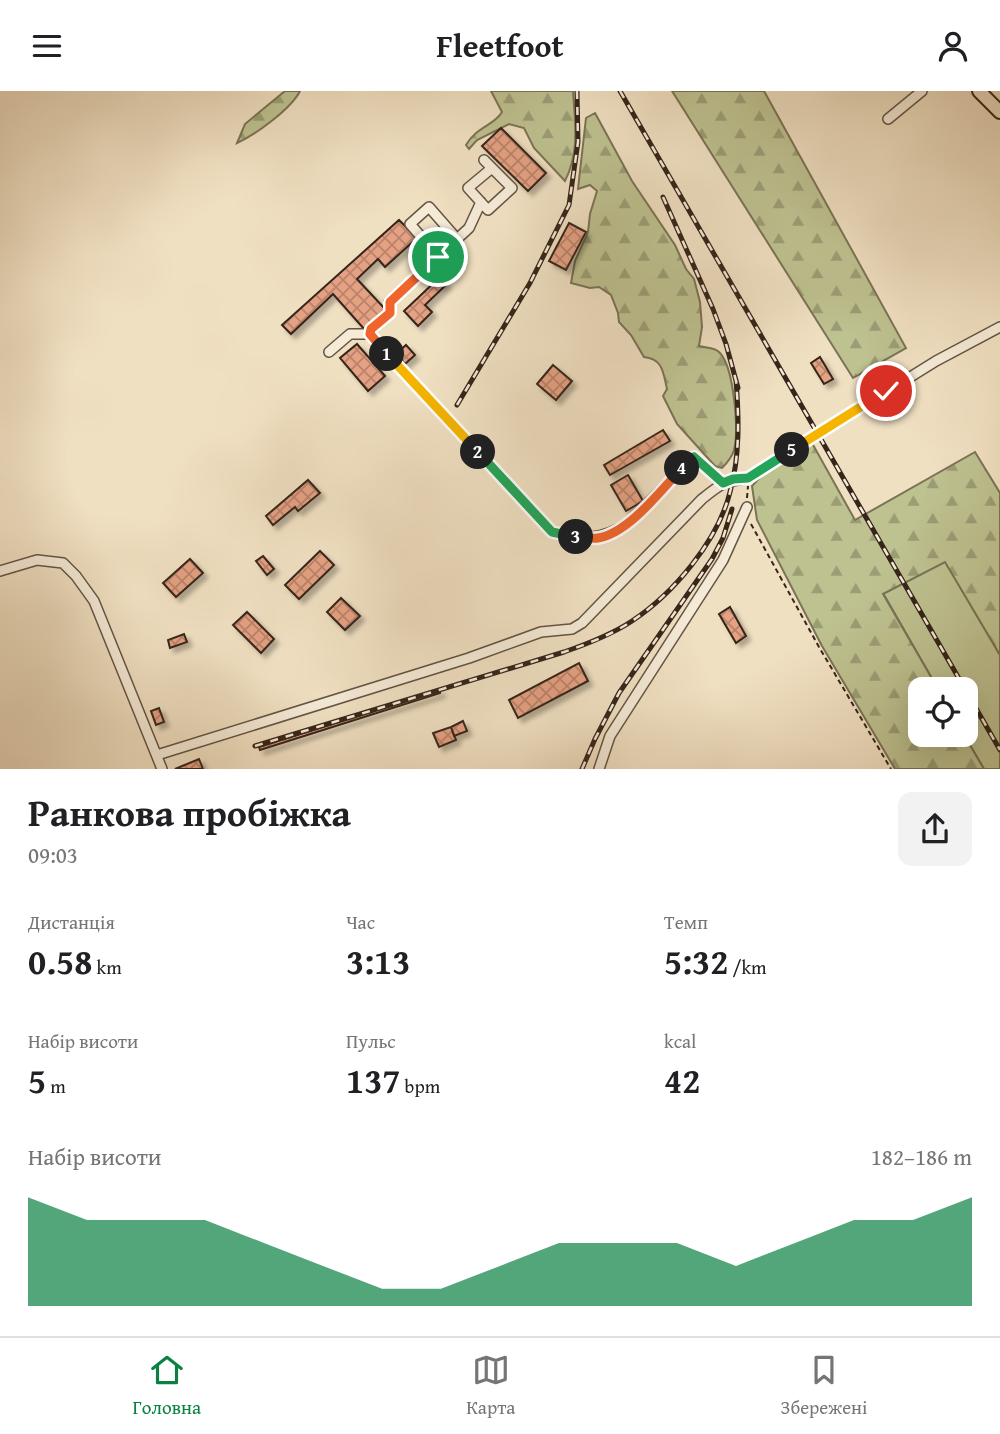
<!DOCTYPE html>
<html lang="uk">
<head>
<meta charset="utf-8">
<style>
	:root { --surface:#fff; --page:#f2f2f2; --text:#202124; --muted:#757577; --line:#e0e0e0; --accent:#0b8043 }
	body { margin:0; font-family:"Gentium Book Plus",serif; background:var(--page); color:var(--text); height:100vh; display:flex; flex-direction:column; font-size:26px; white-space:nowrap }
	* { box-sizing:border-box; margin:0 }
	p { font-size:23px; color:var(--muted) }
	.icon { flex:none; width:38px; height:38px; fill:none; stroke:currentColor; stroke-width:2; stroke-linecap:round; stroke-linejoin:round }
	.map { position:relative; height:678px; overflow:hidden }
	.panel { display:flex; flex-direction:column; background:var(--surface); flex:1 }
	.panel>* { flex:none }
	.buttons { position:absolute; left:908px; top:586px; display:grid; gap:14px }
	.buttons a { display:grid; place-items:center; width:70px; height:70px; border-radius:14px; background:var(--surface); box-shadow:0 7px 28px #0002; font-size:35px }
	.pin { position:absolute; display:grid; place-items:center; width:60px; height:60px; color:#fff; margin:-30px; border:4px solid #fff; border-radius:50%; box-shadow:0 2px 7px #0007 }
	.km { position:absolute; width:35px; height:35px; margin:-18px; border-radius:50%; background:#222; color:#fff; font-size:19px; line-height:35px; text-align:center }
	.round { display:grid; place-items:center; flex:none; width:74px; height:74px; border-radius:14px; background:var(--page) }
	.overview { display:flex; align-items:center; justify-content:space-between; height:119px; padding:0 28px }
	h1 { font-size:38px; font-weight:800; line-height:52px }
	.metrics { display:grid; grid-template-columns:repeat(3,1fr); gap:10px; height:119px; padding:7px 28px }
	.metrics div { display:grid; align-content:center }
	.metrics b { font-size:35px; font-weight:800 }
	.metrics small { font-size:19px; font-weight:400 }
	.metrics p { font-size:19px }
	.chart { height:196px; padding:14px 28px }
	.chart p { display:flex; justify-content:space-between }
	.chart svg { width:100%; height:126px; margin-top:7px; fill:var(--accent); opacity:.7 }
	header { display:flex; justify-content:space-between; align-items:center; height:91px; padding:0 28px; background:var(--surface); font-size:32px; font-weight:800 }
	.tabs { display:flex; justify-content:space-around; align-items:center; height:98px; border-top:2px solid var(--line); background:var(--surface); font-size:19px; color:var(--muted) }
	.tabs a { display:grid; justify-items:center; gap:4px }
	.tabs .active { color:var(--accent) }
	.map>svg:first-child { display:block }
</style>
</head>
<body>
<header><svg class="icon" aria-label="menu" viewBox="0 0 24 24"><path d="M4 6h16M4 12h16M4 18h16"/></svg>Fleetfoot<svg class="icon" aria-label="person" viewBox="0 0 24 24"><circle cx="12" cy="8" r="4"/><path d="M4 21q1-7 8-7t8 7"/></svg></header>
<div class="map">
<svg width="1000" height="678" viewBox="0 0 1000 678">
	<defs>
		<pattern id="forest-firs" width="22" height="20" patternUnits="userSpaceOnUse" patternTransform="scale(1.75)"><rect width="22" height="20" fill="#bec190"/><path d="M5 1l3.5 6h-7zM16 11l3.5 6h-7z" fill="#9b9d75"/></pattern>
		<pattern id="building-cross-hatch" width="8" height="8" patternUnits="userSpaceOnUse" patternTransform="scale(1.75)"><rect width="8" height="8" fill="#e5a183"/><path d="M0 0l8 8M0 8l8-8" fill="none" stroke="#ba836a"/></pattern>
		<filter id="shadow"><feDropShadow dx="4.5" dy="4.5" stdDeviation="2" flood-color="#0004"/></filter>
	</defs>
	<rect width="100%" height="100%" fill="#f0e0c2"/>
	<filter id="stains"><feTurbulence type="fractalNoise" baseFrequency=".00286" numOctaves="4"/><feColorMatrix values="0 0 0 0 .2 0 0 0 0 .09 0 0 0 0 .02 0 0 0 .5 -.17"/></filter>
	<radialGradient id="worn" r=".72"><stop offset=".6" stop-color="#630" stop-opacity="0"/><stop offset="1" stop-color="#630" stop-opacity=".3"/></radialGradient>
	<path fill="#bec190" stroke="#7a7355" stroke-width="2" d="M945 470 1000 564V678H984L964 644 966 598H938L883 502Z"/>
	<path fill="url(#forest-firs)" stroke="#7a7355" stroke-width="2" d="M285 0H300C291 18 255 44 237 52L245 33Z
		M491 0H573C575 32 580 60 565 90L534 57 524 37 509 33 477 49 469 58 466 54C476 36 495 34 502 21Z
		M672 0H764L906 257 853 287Z
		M595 22 632 90 675 154 686 178 694 188 700 211 702 236 699 255C706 257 715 256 720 262 734 277 739 339 734 359 732 366 727 372 722 377L715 375 677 333 663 305 667 298C663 281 663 268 644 266L631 244 619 231 618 222 611 204 599 196 590 197 571 192 575 170 588 141 590 123 597 100 590 94 578 98 586 27Z
		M812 352 855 429 975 361 1000 402V564L945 471 883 503 938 598H920V644H964L984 678H895L822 555 757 429 752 395 762 384Z"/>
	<path fill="url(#building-cross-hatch)" stroke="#36251a" stroke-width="2" filter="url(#shadow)" d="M501 37 546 82 528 100 482 55Z
		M399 129 417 147 385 176 378 168 357 188 386 219 365 239 333 203 291 243 282 234Z
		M569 132 586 141 566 179 549 170Z
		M440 186 447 193 425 214 432 221 418 235 404 220Z
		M357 253 385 285 368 300 340 267Z
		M406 254 415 264 405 273 396 263Z
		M820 266 833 288 824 293 811 272Z
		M553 274 572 290 556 309 537 293Z
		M663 339 670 350 610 384 604 374Z
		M628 384 643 410 626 420 611 394Z
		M308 389 320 402 298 420 295 416 273 434 266 425Z
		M320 460 334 474 299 508 285 494Z
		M263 465 274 478 267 484 256 470Z
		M190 468 203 482 176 506 163 492Z
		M341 507 360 525 345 539 327 521Z
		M730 516 746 545 736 552 719 523Z
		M247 521 274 548 261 562 233 534Z
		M184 543 187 551 170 557 168 549Z
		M579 572 588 590 518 627 509 609Z
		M440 599V602L260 659 259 656Z
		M159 617 164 631 156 634 151 620Z
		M463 630 467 640 454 645 451 636Z
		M451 636 456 649 439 656 433 642Z
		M199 668 203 678H175Z"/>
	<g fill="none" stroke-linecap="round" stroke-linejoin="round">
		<defs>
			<path id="minor" d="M888 28 922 0
				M484 69 512 97 488 119 468 97 492 77
				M481 111 469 137 389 211 390 222 371 238 370 243 377 253 552 441C583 448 601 450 628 432L694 366 723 392
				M438 165 410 133 429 116 457 148
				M329 261 350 243H370
				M0 480 37 469 63 472 76 485 94 510 162 678
				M157 664 469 567 541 541 572 538 582 532 702 408C722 392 723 391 748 387L936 270 1000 236
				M599 678 610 645 723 469 747 416"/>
			<path id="highway" d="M979 0 1000 21"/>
		</defs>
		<use href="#minor" stroke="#645444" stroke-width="12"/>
		<use href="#highway" stroke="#36251a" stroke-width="16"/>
		<path stroke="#36251a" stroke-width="2" stroke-dasharray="5 3.5" stroke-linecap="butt" d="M747 407 748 395
			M751 433 819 556 891 678"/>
		<use href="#minor" stroke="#f5ebd7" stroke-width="9"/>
		<use href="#highway" stroke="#f0e0c2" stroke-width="12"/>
		<defs>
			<path id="rail" d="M620 0 965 598
				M663 106 713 218 726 253 738 297
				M457 314 530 192 569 114 578 51 577 0
				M966 600 1000 659
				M255 655 564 561C587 553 611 544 632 530 673 503 718 450 730 401 740 365 739 326 736 289
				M582 678 595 648 619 602 712 468 723 447 732 418"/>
		</defs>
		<use href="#rail" stroke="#36251a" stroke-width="5"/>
		<use href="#rail" stroke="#f5ebd7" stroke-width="2.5" stroke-dasharray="8" stroke-linecap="butt"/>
	</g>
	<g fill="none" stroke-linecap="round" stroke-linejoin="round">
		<defs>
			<path id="split-1" d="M387 263 370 243 371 238 390 222V211L438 166"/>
			<path id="split-2" d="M387 263 478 361"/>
			<path id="split-3" d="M478 361 552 441 576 446"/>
			<path id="split-4" d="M576 446C583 446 591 448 598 447 629 442 661 399 682 377"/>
			<path id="split-5" d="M682 377 694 366 723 392 733 388 748 387 792 359"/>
			<path id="split-6" d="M792 359 886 300"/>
		</defs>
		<use href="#split-1" stroke="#fff" stroke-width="14"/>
		<use href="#split-2" stroke="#fff" stroke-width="14"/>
		<use href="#split-3" stroke="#fff" stroke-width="14"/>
		<use href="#split-4" stroke="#fff" stroke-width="14"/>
		<use href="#split-5" stroke="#fff" stroke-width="14"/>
		<use href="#split-6" stroke="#fff" stroke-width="14"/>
		<use href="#split-1" stroke="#f0652b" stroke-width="9"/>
		<use href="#split-2" stroke="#f5b400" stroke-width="9"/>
		<use href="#split-3" stroke="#22a559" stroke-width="9"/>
		<use href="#split-4" stroke="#f0652b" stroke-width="9"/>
		<use href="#split-5" stroke="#22a559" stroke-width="9"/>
		<use href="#split-6" stroke="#f5b400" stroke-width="9"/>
	</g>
	<rect width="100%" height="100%" filter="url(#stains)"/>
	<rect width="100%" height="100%" fill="url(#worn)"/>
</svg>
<div class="buttons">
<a><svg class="icon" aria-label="locate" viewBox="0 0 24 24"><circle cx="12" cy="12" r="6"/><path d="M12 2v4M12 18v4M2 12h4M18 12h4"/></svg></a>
</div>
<div class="pin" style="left:438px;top:166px;background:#1e9e55"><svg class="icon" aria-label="arrive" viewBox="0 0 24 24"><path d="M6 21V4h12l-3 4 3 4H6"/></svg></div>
<div class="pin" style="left:886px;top:300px;background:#d93025"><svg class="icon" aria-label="check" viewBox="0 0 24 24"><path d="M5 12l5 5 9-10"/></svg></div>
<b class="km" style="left:387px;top:263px">1</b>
<b class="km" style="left:478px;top:361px">2</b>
<b class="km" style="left:576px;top:446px">3</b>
<b class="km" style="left:682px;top:377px">4</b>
<b class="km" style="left:792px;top:359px">5</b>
</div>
<section class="panel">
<div class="overview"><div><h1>Ранкова пробіжка</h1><p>09:03</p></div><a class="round"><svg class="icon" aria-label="share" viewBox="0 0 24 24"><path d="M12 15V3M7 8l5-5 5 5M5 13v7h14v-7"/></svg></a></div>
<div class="metrics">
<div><p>Дистанція</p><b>0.58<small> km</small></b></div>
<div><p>Час</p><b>3:13</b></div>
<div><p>Темп</p><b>5:32<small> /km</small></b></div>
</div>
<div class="metrics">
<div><p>Набір висоти</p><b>5<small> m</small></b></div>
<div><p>Пульс</p><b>137<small> bpm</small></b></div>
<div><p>kcal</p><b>42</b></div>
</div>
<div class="chart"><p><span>Набір висоти</span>182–186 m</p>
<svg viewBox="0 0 160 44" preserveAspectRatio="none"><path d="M0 44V6L10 14L20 14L30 14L40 22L50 30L60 38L70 38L80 30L90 22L100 22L110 22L120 30L130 22L140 14L150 14L160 6V44z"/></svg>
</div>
</section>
<nav class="tabs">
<a class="active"><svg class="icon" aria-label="home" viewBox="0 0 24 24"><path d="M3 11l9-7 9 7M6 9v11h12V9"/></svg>Головна</a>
<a><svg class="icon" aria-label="map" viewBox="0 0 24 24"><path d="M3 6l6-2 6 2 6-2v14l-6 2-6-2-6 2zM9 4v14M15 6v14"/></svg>Карта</a>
<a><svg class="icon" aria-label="saved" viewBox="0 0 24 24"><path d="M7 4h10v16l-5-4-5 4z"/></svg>Збережені</a>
</nav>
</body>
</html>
